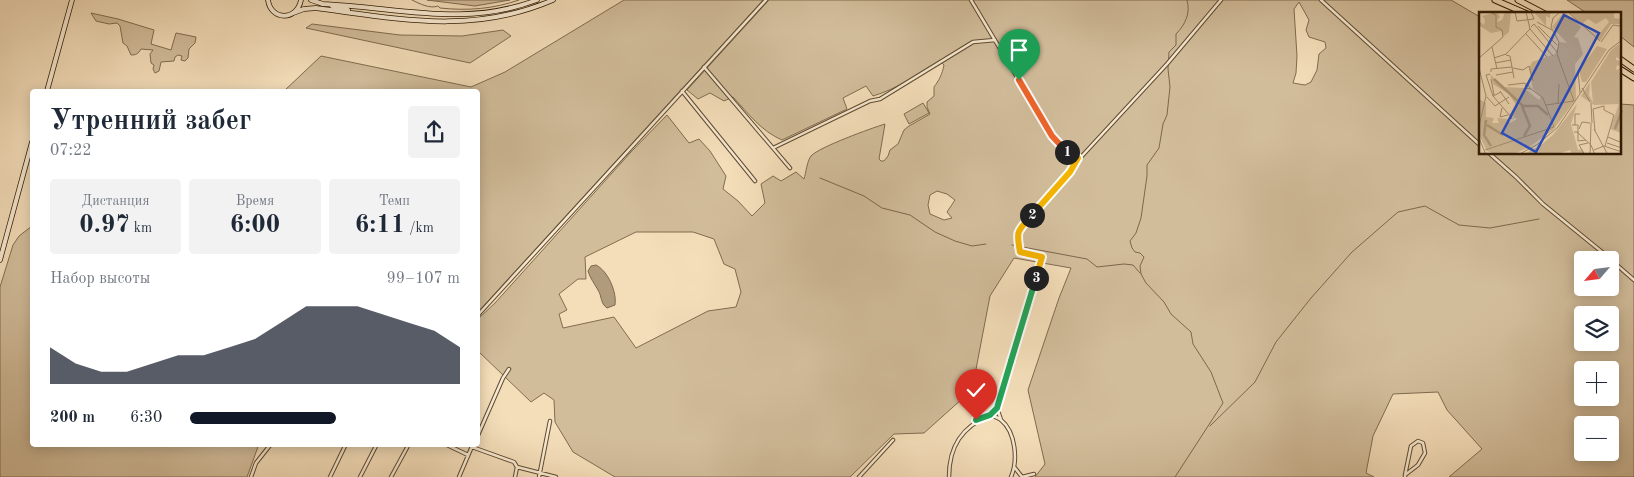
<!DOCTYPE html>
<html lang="ru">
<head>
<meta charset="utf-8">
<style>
	:root { --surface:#fff; --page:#f2f2f3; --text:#1f2937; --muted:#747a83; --accent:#111827 }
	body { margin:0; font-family:"Old Standard TT",serif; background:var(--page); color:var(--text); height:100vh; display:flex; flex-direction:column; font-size:19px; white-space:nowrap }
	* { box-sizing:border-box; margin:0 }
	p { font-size:16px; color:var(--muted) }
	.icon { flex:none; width:28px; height:28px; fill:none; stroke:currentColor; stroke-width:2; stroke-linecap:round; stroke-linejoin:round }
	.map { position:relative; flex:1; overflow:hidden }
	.drawer { position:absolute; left:30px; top:89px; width:450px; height:358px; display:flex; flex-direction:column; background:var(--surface); border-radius:5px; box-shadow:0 2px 12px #0003 }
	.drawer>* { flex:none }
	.needle { width:32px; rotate:242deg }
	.tools { position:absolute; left:1574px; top:251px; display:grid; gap:10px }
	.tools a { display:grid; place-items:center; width:45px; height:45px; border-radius:5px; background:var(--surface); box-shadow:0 2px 12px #0003; font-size:25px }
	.pin { position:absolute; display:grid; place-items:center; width:42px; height:42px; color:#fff; margin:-51px -21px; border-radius:50% 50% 50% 0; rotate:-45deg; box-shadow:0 0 5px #0007 }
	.pin .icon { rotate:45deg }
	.km { position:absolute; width:25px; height:25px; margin:-12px; border-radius:50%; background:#222; color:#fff; font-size:14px; line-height:25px; text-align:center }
	.round { display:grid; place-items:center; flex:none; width:52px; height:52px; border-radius:5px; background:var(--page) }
	.overview { display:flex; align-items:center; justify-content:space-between; height:85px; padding:0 20px }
	h1 { font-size:28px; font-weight:700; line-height:38px }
	.metrics { display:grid; grid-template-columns:repeat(3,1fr); gap:8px; height:85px; padding:5px 20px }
	.metrics div { display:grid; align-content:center; border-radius:5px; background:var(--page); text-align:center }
	.metrics b { font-size:25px; font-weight:700 }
	.metrics small { font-size:14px; font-weight:400 }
	.metrics p { font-size:14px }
	.chart { height:140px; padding:10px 20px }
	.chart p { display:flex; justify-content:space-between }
	.chart svg { width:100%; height:90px; margin-top:5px; fill:var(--accent); opacity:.7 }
	ul { padding:0 20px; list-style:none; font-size:16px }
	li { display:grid; grid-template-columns:80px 60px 1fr; align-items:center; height:38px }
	li i { height:12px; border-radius:6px; background:var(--accent) }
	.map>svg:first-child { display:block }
</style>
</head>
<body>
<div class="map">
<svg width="1634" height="477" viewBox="0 0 1634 477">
	<rect width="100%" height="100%" fill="#f4deba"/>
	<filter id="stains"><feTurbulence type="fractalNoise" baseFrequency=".004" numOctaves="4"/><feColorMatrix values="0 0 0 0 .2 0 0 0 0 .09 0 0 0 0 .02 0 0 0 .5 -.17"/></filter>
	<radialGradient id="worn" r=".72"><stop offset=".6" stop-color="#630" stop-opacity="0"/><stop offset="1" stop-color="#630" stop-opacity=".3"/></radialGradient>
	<path fill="#d2bd9b" stroke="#806c4f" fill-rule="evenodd" d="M427 0H510L475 6Z
		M624 0H763L478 312V91H284L321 56 471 87 505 72Z
		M769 0H1451L1480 17V154H1620V104L1634 105V477H1449L1482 449 1447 410 1438 392 1393 394 1373 436 1366 473 1374 477H1035L1045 464 1028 390 1059 298 1071 268 1014 258 990 296 972 390 924 433 894 434 850 477H615L573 452 555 422 554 400 544 393 531 402 478 351V319L495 303 631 152 667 115 689 143 699 139 710 151 726 176 723 189 738 201 752 216 765 203 761 184 773 176 781 181 796 172 804 179C806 173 807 161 811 156 819 147 872 128 885 124L879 159 881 161H884L888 156 890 150 898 144 904 130 909 126 930 114 927 107V102L934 96V87C939 80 942 75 944 65L940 61C918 74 897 89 873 96L866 86 843 98 847 109 782 140C761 131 748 113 733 97L724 101 710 93 698 99 687 90ZM1299 2 1309 20 1306 30 1309 37 1325 42 1326 48 1319 54 1317 70 1311 82 1305 85 1293 83 1296 73 1297 56 1294 9ZM937 191 947 194 955 200 947 212 952 218 944 220 930 214 928 205 930 195ZM636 232H693L714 239 724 264 735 269 741 292 736 307 708 311 636 348 614 317 563 328 559 314 567 310 559 294 578 279H586L585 257ZM1582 260H1610V288H1582ZM1582 315H1610V342H1582ZM1582 370H1610V398H1582ZM1582 425H1610V452H1582Z
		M1567 0H1634V47L1620 36V14H1588Z
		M91 13 118 19 154 30 151 44 171 50 176 33 196 37 195 43 189 49 188 58 185 61 181 60 182 56 178 55 175 57 174 61 161 62 159 71 155 73 153 69 154 65 151 63 150 54 153 50 141 49C138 54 136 55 131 55L127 46 123 43 120 26 117 23 109 24 96 21Z
		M312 24 400 35 462 36 503 30 511 36 470 63 306 28Z
		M923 103 929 113 909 124 904 114Z
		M32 226V444H259L247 477H0V287L13 245 19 236Z"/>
	<path fill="#b09b7c" stroke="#7c674c" d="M596 265C608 271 617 292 615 305L607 308C600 303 602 296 598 290 594 283 590 278 588 271L591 266Z"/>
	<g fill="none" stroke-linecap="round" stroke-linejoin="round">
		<path stroke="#7c674c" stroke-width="1" d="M412 0C420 4 430 9 438 6L440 8C468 11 493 9 519 0
			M820 178 864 196 882 208 910 215 935 232 955 241 972 246 986 244
			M1012 245 1087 259 1097 267 1124 264 1133 265 1140 273
			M1210 426 1255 382 1276 342 1311 298 1352 252 1398 212 1425 206 1459 225 1490 228 1539 219
			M1175 477 1223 403 1211 372 1193 344 1191 332 1171 314 1164 302 1146 283 1141 274 1140 266 1144 257 1140 253 1135 252 1132 248 1130 241 1136 233 1141 218 1147 176V165L1159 148 1163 124 1167 115 1170 87 1168 69 1169 52 1176 45V34C1185 25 1191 13 1187 0"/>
		<defs>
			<path id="street" d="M971 0 1052 136C1058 144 1067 157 1078 158
				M1321 0 1480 145
				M704 67 790 168
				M682 91 755 181
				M773 148 870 101 880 99 973 42 995 40
				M1490 154 1516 177 1543 204 1602 252 1634 280
				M478 315 766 0
				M997 408 1001 420
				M990 415 997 408 1042 257 1021 252 1018 230 1069 172 1078 158 1082 156 1167 64 1221 0
				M478 435 503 378 509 369
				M445 444 468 455
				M472 447 514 462 517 467 556 477
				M1015 468 1022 477
				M251 477 256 463 271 444
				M330 477 346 444
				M360 477 377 444
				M391 477 409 444
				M459 477 473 444
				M515 477 517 467
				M539 477 550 421
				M859 477 893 440
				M949 477C949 446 962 427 990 415 993 416 999 418 1001 420 1016 432 1018 461 1011 477
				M1022 477 1034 474
				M1405 477V475L1411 446 1418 441 1423 443 1425 453 1418 465 1405 475"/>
			<path id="secondary" d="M268 0C271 21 297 21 301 0
				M311 0 323 4
				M322 4C398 7 463 28 537 0
				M332 6 348 10
				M293 13 304 9 316 8C399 19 472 35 553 0
				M47 91 72 0
				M0 260 32 142"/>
			<path id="highway" d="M1495 0 1527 14
				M1518 0 1545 14
				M1620 59 1634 69
				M1620 69 1634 78"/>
		</defs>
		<use href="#street" stroke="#5f4b31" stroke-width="4.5"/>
		<use href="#secondary" stroke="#2d1a03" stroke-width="5.5"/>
		<use href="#highway" stroke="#2d1a03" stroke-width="7"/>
		<use href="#street" stroke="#f8ead2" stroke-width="2.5"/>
		<use href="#secondary" stroke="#f8ead2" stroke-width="4"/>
		<use href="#highway" stroke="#f4deba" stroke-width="5"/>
	</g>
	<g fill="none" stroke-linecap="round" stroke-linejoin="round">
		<defs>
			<path id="split-1" d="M1019 80 1052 136 1067 152"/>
			<path id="split-2" d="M1032 215 1070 172 1078 158H1073L1067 152"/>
			<path id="split-3" d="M1032 215C1017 232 1016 230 1020 252L1042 257 1036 278"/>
			<path id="split-4" d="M1011 361 1036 278"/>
			<path id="split-5" d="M976 420 990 415 997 408 1011 361"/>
		</defs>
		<use href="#split-1" stroke="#fff" stroke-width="10"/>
		<use href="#split-2" stroke="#fff" stroke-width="10"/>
		<use href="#split-3" stroke="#fff" stroke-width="10"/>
		<use href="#split-4" stroke="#fff" stroke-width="10"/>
		<use href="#split-5" stroke="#fff" stroke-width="10"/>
		<use href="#split-1" stroke="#f0652b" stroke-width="6"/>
		<use href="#split-2" stroke="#f5b400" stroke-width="6"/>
		<use href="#split-3" stroke="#f5b400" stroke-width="6"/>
		<use href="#split-4" stroke="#22a559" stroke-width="6"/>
		<use href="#split-5" stroke="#22a559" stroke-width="6"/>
	</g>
	<g transform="translate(1479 12)">
		<rect width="142" height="142" fill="#f4deba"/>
		<path d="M18 0 21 5 17 10 23 8 26 0H32L30 20 25 24 22 19 12 21 1 14 0 25V9L5 13 6 8 3 4ZM55 0H79L71 2V6L67 4V14ZM85 0 102 15 95 25 99 26 104 42 96 52 97 87 74 118 49 136 34 142H16L8 139 0 123V87L7 91V105L15 106 13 111H20L18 106 29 107 31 111 38 107 30 103 37 93 30 82 14 72 11 62 23 75 45 76 60 88 62 85 54 77 50 56 53 50 76 42 81 30 88 31 73 15ZM90 0H135V6L142 7V12H132L121 29 117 26 130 10 127 6 117 12 109 7 103 12ZM140 32 142 48 137 45V48L142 49V55L138 53 137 58 142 56 140 60 143 61 142 121 131 117 140 92 115 93 102 84 111 70 110 83 114 91 112 70 132 38ZM118 34 128 37 107 70H103L100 58ZM98 92 92 112 99 138 103 137 106 142H93L91 138 78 142 43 143 61 134 74 123Z" fill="#d2bd9b"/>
		<path fill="none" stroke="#b09b7c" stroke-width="2.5" d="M15 67 44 94H59L69 103M43 94 51 114 45 124M7 108 5 123 12 134M8 113 24 123M136 117 143 98"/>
		<path fill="none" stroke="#a49071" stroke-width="1" d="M36 0 38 9 55 7 52 0M89 0 121 29M58 10 73 18M59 14 78 33M52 15 55 12 78 40M51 17 74 44M47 22 68 45M122 30 134 13 141 14M13 35 18 57M27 43 31 44 35 66M0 46 24 25 23 18 17 15V3L11 0M15 46 27 42 51 17 47 0M16 51 32 48M0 56 7 84 0 114M34 56 44 58 50 54 54 69M12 60V57L33 55M11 62 7 63 14 84 22 80M17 63 34 60M12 67 15 83M29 73 46 71M103 76 111 90M46 78 47 71 52 77 46 76M21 79 30 92M101 81 99 59 108 42M14 84 33 106V107L31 105M8 85 16 94 30 85M112 91 113 111M79 92 80 72M67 93 95 89 78 42 80 30 72 15 74 6 81 0M23 96 21 105 29 103M93 113H99V121L112 133 116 143M96 113V102H101M100 117 103 110 111 111M115 117 129 143M116 119 114 97 125 94V98L135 103 126 134M95 120H99V129L107 128M129 125 143 131M0 126 7 143M128 131 143 136M6 138 75 115 64 86 52 77M115 138 125 134 143 140M39 143 59 132 79 115 130 38 143 28M106 143 100 133 109 131M111 143 112 111"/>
		<path fill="#1d4ed8" fill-opacity="0.15" stroke="#1d4ed8" stroke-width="2.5" d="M85 3 120 21 57 140 23 121Z"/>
		<rect width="142" height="142" fill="none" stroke="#2d1a03" stroke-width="2.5"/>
	</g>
	<rect width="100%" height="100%" filter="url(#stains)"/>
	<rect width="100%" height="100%" fill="url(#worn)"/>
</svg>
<div class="tools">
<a><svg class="needle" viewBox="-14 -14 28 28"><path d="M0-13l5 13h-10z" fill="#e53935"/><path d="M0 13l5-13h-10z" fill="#747a83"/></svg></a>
<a><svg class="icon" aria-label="layers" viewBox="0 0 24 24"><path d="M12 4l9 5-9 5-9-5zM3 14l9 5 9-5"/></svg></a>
<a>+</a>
<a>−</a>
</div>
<div class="pin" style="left:1019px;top:80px;background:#1e9e55"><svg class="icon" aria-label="arrive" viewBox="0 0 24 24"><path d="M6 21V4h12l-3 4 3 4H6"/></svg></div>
<div class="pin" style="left:976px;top:420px;background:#d93025"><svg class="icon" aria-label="check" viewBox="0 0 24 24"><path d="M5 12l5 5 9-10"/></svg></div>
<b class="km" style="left:1067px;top:152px">1</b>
<b class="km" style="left:1032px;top:215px">2</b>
<b class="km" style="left:1036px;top:278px">3</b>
<section class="drawer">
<div class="overview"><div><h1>Утренний забег</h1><p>07:22</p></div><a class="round"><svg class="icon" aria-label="share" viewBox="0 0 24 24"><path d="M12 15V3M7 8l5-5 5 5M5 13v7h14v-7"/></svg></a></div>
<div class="metrics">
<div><p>Дистанция</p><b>0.97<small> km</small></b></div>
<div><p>Время</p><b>6:00</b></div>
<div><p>Темп</p><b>6:11<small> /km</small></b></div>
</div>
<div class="chart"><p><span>Набор высоты</span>99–107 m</p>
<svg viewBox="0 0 160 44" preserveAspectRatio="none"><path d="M0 44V26L10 34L20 38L30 38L40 34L50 30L60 30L70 26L80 22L90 14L100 6L110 6L120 6L130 10L140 14L150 18L160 26V44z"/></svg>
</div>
<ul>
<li><b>200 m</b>6:30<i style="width:54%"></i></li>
</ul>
</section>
</div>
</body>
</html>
